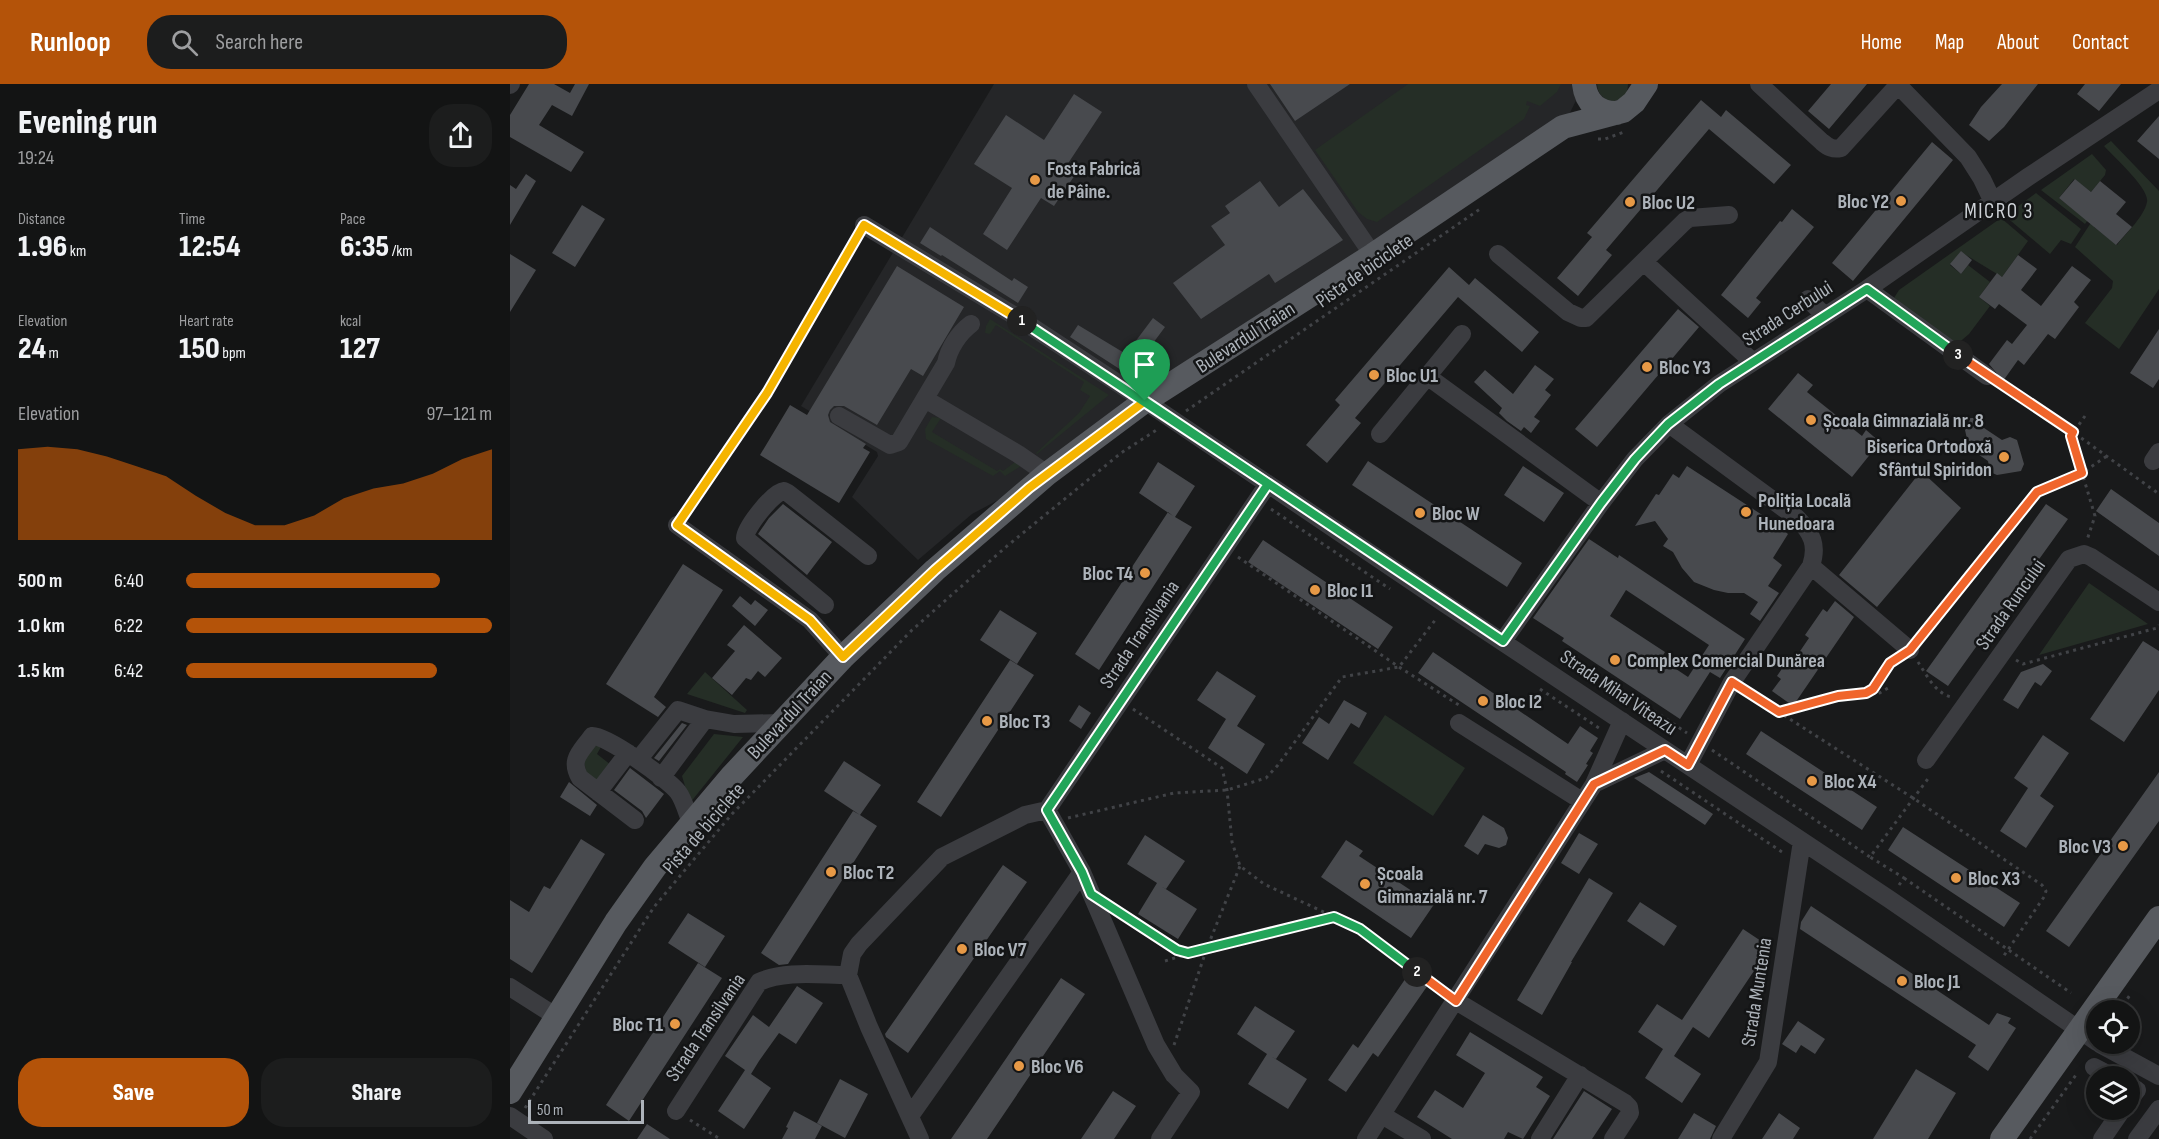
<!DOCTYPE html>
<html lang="en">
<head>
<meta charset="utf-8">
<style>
	:root { --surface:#131414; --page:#1c1d1d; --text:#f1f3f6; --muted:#9d9ea0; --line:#323334; --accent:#b45309 }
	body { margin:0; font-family:"Sofia Sans Condensed",sans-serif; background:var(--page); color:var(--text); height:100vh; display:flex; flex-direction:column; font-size:22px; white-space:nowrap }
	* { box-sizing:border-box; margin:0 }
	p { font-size:20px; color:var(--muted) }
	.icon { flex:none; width:33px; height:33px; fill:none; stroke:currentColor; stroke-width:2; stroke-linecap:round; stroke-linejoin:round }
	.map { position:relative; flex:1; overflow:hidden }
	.sheet { display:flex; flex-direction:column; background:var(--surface); width:510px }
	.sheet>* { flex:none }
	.controls { position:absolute; left:1576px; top:916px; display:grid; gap:12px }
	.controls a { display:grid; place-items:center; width:54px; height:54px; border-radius:50%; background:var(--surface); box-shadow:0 6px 24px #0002,0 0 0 2px var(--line); font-size:30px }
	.scale { position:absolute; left:18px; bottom:15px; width:116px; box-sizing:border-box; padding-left:6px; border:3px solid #adb3ba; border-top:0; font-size:16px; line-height:21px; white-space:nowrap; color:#adb3ba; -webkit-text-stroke:4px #141516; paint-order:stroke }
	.pin { position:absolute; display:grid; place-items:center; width:51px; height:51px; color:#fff; margin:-62px -26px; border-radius:50% 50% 50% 0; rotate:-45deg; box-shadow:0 0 6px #0007 }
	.pin .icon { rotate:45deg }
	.km { position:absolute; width:30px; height:30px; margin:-15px; border-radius:50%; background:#222; color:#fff; font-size:16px; line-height:30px; text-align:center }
	.round { display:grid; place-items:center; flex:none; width:63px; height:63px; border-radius:24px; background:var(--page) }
	.summary { display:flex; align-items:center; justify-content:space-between; height:102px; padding:0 18px }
	h1 { font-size:33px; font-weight:800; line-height:45px }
	.figures { display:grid; grid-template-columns:repeat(3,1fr); gap:9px; height:102px; padding:6px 18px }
	.figures div { display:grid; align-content:center }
	.figures b { font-size:30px; font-weight:800 }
	.figures small { font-size:16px; font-weight:400 }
	.figures p { font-size:16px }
	.chart { height:168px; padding:12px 18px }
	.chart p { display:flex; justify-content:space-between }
	.chart svg { width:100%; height:108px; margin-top:6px; fill:var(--accent); opacity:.7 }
	.primary-button { display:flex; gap:12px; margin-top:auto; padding:12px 18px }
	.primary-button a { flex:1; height:69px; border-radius:24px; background:var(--accent); color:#fff; font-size:24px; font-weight:800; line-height:69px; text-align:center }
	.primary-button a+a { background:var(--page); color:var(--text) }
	ul { padding:0 18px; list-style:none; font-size:20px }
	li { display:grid; grid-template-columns:96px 72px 1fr; align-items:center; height:45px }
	li i { height:15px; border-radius:8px; background:var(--accent) }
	header { display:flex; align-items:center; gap:36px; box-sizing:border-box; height:84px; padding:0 30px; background:var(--accent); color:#fff }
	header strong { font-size:28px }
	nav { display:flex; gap:33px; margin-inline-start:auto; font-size:21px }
	.search { width:420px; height:54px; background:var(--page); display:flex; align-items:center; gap:15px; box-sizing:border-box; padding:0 21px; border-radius:24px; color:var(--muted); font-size:22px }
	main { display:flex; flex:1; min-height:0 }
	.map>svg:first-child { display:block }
</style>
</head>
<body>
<header>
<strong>Runloop</strong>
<div class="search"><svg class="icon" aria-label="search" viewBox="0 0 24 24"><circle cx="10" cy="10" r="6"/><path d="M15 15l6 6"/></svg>Search here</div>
<nav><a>Home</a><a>Map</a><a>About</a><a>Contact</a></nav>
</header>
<main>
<section class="sheet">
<div class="summary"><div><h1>Evening run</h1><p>19:24</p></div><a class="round"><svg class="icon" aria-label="share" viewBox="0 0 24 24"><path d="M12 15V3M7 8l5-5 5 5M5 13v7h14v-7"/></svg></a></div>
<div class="figures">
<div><p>Distance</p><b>1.96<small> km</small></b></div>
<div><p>Time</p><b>12:54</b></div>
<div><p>Pace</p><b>6:35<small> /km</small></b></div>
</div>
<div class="figures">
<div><p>Elevation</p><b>24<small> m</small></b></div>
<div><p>Heart rate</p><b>150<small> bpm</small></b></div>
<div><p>kcal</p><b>127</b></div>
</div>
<div class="chart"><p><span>Elevation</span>97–121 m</p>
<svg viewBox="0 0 160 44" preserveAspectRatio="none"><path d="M0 44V7L10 6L20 7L30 10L40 14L50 18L60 26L70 33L80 38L90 38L100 34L110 27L120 23L130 21L140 17L150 11L160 7V44z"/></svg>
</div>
<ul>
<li><b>500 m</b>6:40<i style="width:83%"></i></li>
<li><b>1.0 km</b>6:22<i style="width:100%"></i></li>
<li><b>1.5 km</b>6:42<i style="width:82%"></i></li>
</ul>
<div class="primary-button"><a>Save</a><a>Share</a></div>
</section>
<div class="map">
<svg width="1649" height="1055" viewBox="0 0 1649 1055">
	<rect width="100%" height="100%" fill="#191a1b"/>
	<path fill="#252628" d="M484 0H1074L1053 43 537 390 462 430 408 476 342 413 368 372 367 368 291 322Z"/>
	<path fill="#252e26" d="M898 0H1051L1047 8 1030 22 1017 17 1016 21 1020 22 1014 35 867 138 857 135 848 128 805 66Z
		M1087 0H1118C1118 23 1088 22 1087 0Z
		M1601 57 1649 107V205L1609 265 1575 239 1602 204 1603 197 1565 163 1586 131 1584 143 1607 161C1616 149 1634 133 1637 118 1640 105 1604 73 1594 62Z
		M1582 70 1596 86 1595 91 1581 108 1564 95 1549 114 1572 132 1583 129 1575 140 1531 106Z
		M1526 109 1571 145 1561 160 1551 156 1540 170 1495 132Z
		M1491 134 1518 157 1492 193 1451 168 1440 181 1451 190 1458 181 1480 198 1469 213 1480 222 1459 250 1446 261 1384 214 1389 206Z
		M480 235 599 311 527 370 526 369 569 329 580 312 570 306 574 298 486 241 480 250 475 249 476 242Z
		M422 333 431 334 422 348 487 387 490 385 493 387 505 378 511 382 495 392 490 387 483 392 416 355 415 345Z
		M1579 499 1638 540 1529 571Z
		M195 588 237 626 235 629 177 610Z
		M875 631 955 684 923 732 843 679Z
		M204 650 233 653 180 719 172 692Z
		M84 657 92 661 87 670 101 681 86 700 77 692 73 673Z"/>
	<path fill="#484a4e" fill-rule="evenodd" d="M19 0H44L60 9 65 0H79L62 32 42 21 29 41 74 68 61 88 0 53V31Z
		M760 0H840L785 37Z
		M1321 0H1357L1319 45 1298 27Z
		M1492 0H1528L1494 43 1479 57 1459 41 1471 23Z
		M1575 0H1611L1589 27 1567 10Z
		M564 10 592 28 557 81 567 88 544 122 531 114 497 166 473 150 502 104 464 80 496 31 534 56Z
		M1191 16 1211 33 1216 26 1281 81 1264 100 1199 45 1096 166 1102 171 1068 212 1047 194 1082 153 1077 149Z
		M1649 32V75L1627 57Z
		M1422 58 1443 76 1343 197 1322 179Z
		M16 90 26 97 0 141V101L6 105Z
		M1565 95 1581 108 1590 97 1616 118 1606 130 1622 143 1606 161 1549 114Z
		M750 97 769 123 793 105 833 156 765 199 759 190 691 235 663 199 715 161 701 142 720 129 715 122Z
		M72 121 95 135 65 183 42 169Z
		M1282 125 1304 143 1246 214 1251 218 1238 234 1211 211 1270 137 1272 138Z
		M420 143 502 197 504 194 518 203 508 219 432 171 431 172 410 159Z
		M1451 167 1462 176 1451 190 1440 180Z
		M0 170 26 186 0 228Z
		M1508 171 1527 185 1511 206 1531 222 1562 182 1581 196 1564 218 1569 223 1545 255 1538 250 1514 281 1508 276 1493 297 1479 280 1497 256 1502 260 1517 241 1489 220 1485 225 1469 213 1487 189 1492 193Z
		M387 182 454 223 413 292 401 285 367 341 334 322H324L320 326 318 331 320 338 356 360 353 364 360 368 329 419 250 371 280 321 297 331Z
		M939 183 959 201 965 194 1029 248 1012 268 948 213 845 334 851 339 817 379 796 361 830 321 825 316Z
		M1168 225 1189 243 1087 363 1065 345Z
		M643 234 655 243 629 278 634 282 627 293H622L560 253 568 241 616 270Z
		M1649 245V295L1643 304 1620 289Z
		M1025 281 1044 295 1035 306 1041 311 1024 333 1030 337 1021 349 1014 343 1011 347 997 337 989 329 992 324 964 298 975 286 1003 310Z
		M1288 289 1303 301 1297 308 1352 352 1356 346 1370 358 1342 393 1258 325Z
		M1460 334H1472L1474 344 1492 356 1500 353 1507 356 1514 380 1511 387 1487 391 1480 388 1478 377 1459 364 1455 346Z
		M858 377 1012 479 997 503 842 401Z
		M648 378 685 402 665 433 682 443 589 586 565 570 658 428 663 432 629 409Z
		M1013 382 1054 409 1034 438 994 411Z
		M1177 382 1263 438 1278 450 1263 474 1272 481 1258 502 1269 509 1250 537 1240 530 1248 518 1234 509H1218L1204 506 1184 498 1172 484 1163 468 1153 462 1158 455 1145 437 1125 442 1146 410 1149 411 1163 390 1169 394Z
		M1411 387 1451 424 1367 523 1329 491Z
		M1601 405 1649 439V472L1586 427Z
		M273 420 322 458 297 491 248 450 259 434Z
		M1536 420 1558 435 1438 602 1416 587Z
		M1079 455 1108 474 1109 471 1235 555 1210 594 1200 588 1170 635 1052 557 1054 554 1023 534ZM1116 506 1199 561 1178 593 1151 575 1155 568 1100 532Z
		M753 456 883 543 868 565 738 478Z
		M173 480 213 506 144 613 156 623 148 633 96 600Z
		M230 512 241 521 245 516 258 526 245 542 222 522Z
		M1325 517 1344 533 1283 622 1262 607 1271 595 1267 592 1280 573 1284 576 1299 554 1295 551 1313 525 1317 528Z
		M490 526 527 549 507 580 470 556Z
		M234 541 272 574 255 593 248 587 241 596 236 594 222 611 202 594 225 567 217 561Z
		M1633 557 1649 567V606L1614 658 1580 635Z
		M923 568 1058 660 1070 642 1088 654 1080 667 1083 669 1076 680 1078 681 1067 698 1055 690 1056 688 908 589Z
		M500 576 524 591 431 733 407 718Z
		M1533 580 1542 587 1531 602 1525 598 1508 625 1493 616 1511 588Z
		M707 587 746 612 727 642 755 660 737 690 698 664 716 635 687 616Z
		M834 616 857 629 849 644 841 639 818 676 792 659 809 633 819 640Z
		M569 621 581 629 571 645 559 637Z
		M172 639 177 641 149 677 144 674Z
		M1251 647 1367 723 1352 746 1236 670Z
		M1533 651 1559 669 1530 712 1544 722 1516 764 1490 747 1518 704 1504 694Z
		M334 677 371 701 350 731 367 742 278 880 269 881 251 869 343 727 350 731 314 707Z
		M120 684 154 710 136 734 132 727 104 706Z
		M1139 688 1203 730 1195 741 1124 694Z
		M1649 688V737L1559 863 1536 847Z
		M59 698 87 721 80 732 50 713Z
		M973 731 994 744 998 754 996 761 989 764 975 760 968 771 954 762Z
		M1393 743 1510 819 1494 843 1378 766Z
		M1069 749 1088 760 1069 790 1051 779Z
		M635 751 675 777 656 805 651 802 687 825 668 855 628 830 647 799 617 780Z
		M71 755 95 770 22 889 0 875V816L19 828 34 802 40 805Z
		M836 756 853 767 849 772 908 811 911 806 927 816 901 854 811 793Z
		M493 781 517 798 398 969 376 953 375 950Z
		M1079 794 1103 809 1061 878H1062L1032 931 1007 916Z
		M1130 818 1167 842 1154 862 1117 837Z
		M1301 822 1479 941 1487 929 1501 934 1498 939 1506 944 1478 987 1458 973 1466 961 1290 845 1291 838Z
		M178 829 215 852 195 883 158 859Z
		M1233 845 1260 863 1199 954 1183 943 1164 972 1191 990 1172 1019 1135 994 1153 965 1128 948 1147 920 1172 936Z
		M188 879 212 894 119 1037 96 1021Z
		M900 888 918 901 868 973 863 969 836 1008 818 996 843 960 848 964Z
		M551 894 575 910 477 1055H441Z
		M287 902 313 919 286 960 269 949 249 977 241 990 261 1004 234 1045 208 1027 235 986 215 972 243 931 259 943Z
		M745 922 785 947 766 975 761 972 797 995 778 1025 738 1000 757 970 727 950Z
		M1288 937 1315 955 1305 970 1291 961 1286 969 1272 960Z
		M960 948 1033 993 1026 1003 1040 1012 1013 1055 998 1048 994 1055H942L907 1033 925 1006 953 1024 975 989 946 971Z
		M1406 985 1446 1009 1418 1055H1363Z
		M330 995 358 1010 335 1054 307 1039Z
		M603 1007 626 1022 604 1055H571Z
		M1074 1007 1102 1025 1082 1055H1043Z
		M284 1027 312 1042 305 1055H272L278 1044 276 1043Z
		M1184 1029 1206 1042 1200 1055H1168Z
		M1269 1029 1290 1044 1283 1055H1252Z
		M137 1040 160 1055H127Z"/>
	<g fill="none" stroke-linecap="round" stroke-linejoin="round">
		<path stroke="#414347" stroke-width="3" stroke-dasharray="3 4.5" stroke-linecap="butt" d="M1088 55H1095L1114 48
			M1490 300 1563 348 1649 410
			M676 327 970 125
			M1575 332 1561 352 1585 432 1577 456
			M761 425 880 505
			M175 429 257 309 346 155
			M728 473 889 583 952 623
			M1410 554 1527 408 1572 389 1597 372
			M1506 576 1513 580 1647 544 1649 541
			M1408 578C1416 590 1425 609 1441 613
			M1030 605 1092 646
			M1363 605 1380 579 1388 574
			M1236 607 1403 714 1532 801 1536 807 1534 813 1493 873
			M1119 610 1177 649
			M623 625 712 684 717 706 722 758 730 782 754 800 850 845 933 907
			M1269 628 1328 612 1356 608 1363 605 1368 610 1378 604
			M1202 666 1360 773
			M1151 687 1275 770
			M558 734 664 709 717 706 756 694 768 681 832 593 889 583 926 535
			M1394 794 1561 909
			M1389 801 1394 794 1360 773 1420 692
			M605 825 667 866 676 868
			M655 877 697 864 824 833
			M1609 927 1620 911
			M664 961 697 864 730 782
			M15 1024 144 823 222 730 402 546 497 462 611 369 648 345
			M180 1036 210 1055
			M1520 1055 1568 988"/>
		<path stroke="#3b3c40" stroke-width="18" d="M746 0 863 171
			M1249 0 1312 58C1318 63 1323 66 1331 64L1389 0
			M0 1 1 0
			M1388 1 1458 73 1472 95 1483 118
			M354 141 510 235 635 317 934 519 1379 815 1587 958
			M988 170 1058 228 1071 234H1076L1175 137 1180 134 1219 131
			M1134 178 1243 278
			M1357 205 1477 292
			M1298 215 1314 231
			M917 292 1091 419
			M415 315 508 370 537 390
			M329 332 380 361 389 358 436 279C439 264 449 249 461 240
			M1159 340 1287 434C1302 449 1308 461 1301 482L1222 598 1178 681
			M870 350 952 250
			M1643 377 1649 368
			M167 441 300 536 333 573
			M1301 482 1400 566
			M315 521 235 454C235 444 263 408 274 407L278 409 358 472
			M993 557 1091 419 1125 375 1159 340 1209 300 1357 205 1518 93 1649 6
			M949 639 1072 717
			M128 676 168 626 195 635
			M1416 676 1559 475 1574 470 1581 473 1649 518
			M151 694 195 635 224 640 271 639
			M1084 700 1155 666
			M88 708 118 669
			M125 736 70 694C59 675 71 668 82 652 95 650 159 696 168 708 174 716 177 729 181 739
			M0 903 47 933
			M946 917 1115 1019 1119 1023 1120 1029 1103 1055
			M1590 960 1649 992
			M1584 983 1603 993
			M1620 1002 1627 1006 1620 1015
			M166 1027 249 898C275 886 309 891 338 891
			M872 1031 912 1055
			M0 1032 34 1055
			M400 1032 572 788
			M410 1055 359 943 338 891 342 870 349 860 432 773 515 731 537 726
			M650 1055 681 1008 664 991 646 961 572 788 537 726 758 400
			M856 1055 1084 700 1112 637
			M1030 1055 1070 991
			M1211 1055 1258 978 1292 757
			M1592 1055 1612 1026
			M1627 1055 1649 1025"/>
		<path stroke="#575a5f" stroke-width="24" d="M1074 0C1076 19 1088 29 1106 29
			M0 1008 106 838 145 783 221 693 333 573 425 486 537 390 635 317 863 171 1053 43 1113 27 1124 18 1136 0
			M1492 1055 1649 834"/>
	</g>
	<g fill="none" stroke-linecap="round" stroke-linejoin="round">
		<defs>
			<path id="split-1" d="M512 237 354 141 257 309 167 441 300 536 333 573 425 486 519 404 635 317"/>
			<path id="split-2" d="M512 237 758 400 537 726 572 788 581 810 667 866 678 869 824 833 850 845 907 888"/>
			<path id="split-3" d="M907 888 946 917 1084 700 1155 666 1178 681 1222 598 1269 628 1328 612 1356 609 1363 605 1380 579 1400 566 1527 408 1572 389 1561 352 1563 348 1448 271"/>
			<path id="split-4" d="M635 317 993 557 1091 419 1125 375 1158 340 1209 300 1357 205 1448 271"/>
		</defs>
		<use href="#split-1" stroke="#fff" stroke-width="12"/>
		<use href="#split-2" stroke="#fff" stroke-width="12"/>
		<use href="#split-3" stroke="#fff" stroke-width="12"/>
		<use href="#split-4" stroke="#fff" stroke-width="12"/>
		<use href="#split-1" stroke="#f5b400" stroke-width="8"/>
		<use href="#split-2" stroke="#22a559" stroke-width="8"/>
		<use href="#split-3" stroke="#f0652b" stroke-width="8"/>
		<use href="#split-4" stroke="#22a559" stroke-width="8"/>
	</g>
	<g fill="#e79946" stroke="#141516" stroke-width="2">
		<circle cx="525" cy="96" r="6"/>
		<circle cx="1391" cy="117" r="6"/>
		<circle cx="1120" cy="118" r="6"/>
		<circle cx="1137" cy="283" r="6"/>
		<circle cx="864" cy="291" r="6"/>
		<circle cx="1301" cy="336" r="6"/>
		<circle cx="1494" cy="373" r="6"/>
		<circle cx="1236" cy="428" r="6"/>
		<circle cx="910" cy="429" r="6"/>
		<circle cx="635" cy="489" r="6"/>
		<circle cx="805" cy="506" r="6"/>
		<circle cx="1105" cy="576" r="6"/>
		<circle cx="973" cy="617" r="6"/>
		<circle cx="477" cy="637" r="6"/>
		<circle cx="1302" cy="697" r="6"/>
		<circle cx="1613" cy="762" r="6"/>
		<circle cx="321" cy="788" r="6"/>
		<circle cx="1446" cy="794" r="6"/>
		<circle cx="855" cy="800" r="6"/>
		<circle cx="452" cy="865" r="6"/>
		<circle cx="1392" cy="897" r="6"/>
		<circle cx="165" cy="940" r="6"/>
		<circle cx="509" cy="982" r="6"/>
	</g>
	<g text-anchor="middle" stroke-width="5" stroke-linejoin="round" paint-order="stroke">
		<g font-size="20" font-weight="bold" fill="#adb3ba" stroke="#141516" text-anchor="start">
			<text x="537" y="91">Fosta Fabrică<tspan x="537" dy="23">de Pâine.</tspan></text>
			<text x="1379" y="124" text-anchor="end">Bloc Y2</text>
			<text x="1132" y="125">Bloc U2</text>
			<text x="1149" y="290">Bloc Y3</text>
			<text x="876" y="298">Bloc U1</text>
			<text x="1313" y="343">Școala Gimnazială nr. 8</text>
			<text x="1482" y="369" text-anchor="end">Biserica Ortodoxă<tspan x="1482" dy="23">Sfântul Spiridon</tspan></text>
			<text x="1248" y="423">Poliția Locală<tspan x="1248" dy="23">Hunedoara</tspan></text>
			<text x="922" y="436">Bloc W</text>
			<text x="623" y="496" text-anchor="end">Bloc T4</text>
			<text x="817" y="513">Bloc I1</text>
			<text x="1117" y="583">Complex Comercial Dunărea</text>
			<text x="985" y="624">Bloc I2</text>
			<text x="489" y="644">Bloc T3</text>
			<text x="1314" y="704">Bloc X4</text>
			<text x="1601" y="769" text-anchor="end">Bloc V3</text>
			<text x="333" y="795">Bloc T2</text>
			<text x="867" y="796">Școala<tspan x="867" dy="23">Gimnazială nr. 7</tspan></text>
			<text x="1458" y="801">Bloc X3</text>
			<text x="464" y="872">Bloc V7</text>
			<text x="1404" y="904">Bloc J1</text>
			<text x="153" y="947" text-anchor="end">Bloc T1</text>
			<text x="521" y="989">Bloc V6</text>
		</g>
		<g font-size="20" fill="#adb3ba" stroke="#141516">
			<text transform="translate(854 186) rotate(-35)" y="7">Pista de biciclete</text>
			<text transform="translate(1277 229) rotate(-33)" y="7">Strada Cerbului</text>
			<text transform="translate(735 253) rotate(-33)" y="7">Bulevardul Traian</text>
			<text transform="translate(1500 520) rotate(-55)" y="7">Strada Runcului</text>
			<text transform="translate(629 550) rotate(-56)" y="7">Strada Transilvania</text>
			<text transform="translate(1109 608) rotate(34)" y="7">Strada Mihai Viteazu</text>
			<text transform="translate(279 630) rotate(-47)" y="7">Bulevardul Traian</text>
			<text transform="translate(193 744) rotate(-49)" y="7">Pista de biciclete</text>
			<text transform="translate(1246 908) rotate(-81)" y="7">Strada Muntenia</text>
			<text transform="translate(195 943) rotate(-56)" y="7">Strada Transilvania</text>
		</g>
		<g font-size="21" letter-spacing="1.5" fill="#cdd1d6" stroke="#141516">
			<text x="1489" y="134">MICRO 3</text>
		</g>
	</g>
</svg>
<div class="controls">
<a><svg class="icon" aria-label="locate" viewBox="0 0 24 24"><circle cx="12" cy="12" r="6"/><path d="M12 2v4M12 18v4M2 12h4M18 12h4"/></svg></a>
<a><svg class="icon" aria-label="layers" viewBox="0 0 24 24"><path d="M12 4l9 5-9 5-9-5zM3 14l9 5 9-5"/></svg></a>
</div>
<div class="scale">50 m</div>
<div class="pin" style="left:635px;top:317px;background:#1e9e55"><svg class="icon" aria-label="arrive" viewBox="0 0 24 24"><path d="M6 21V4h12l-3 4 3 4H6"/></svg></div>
<b class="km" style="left:512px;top:237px">1</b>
<b class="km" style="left:907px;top:888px">2</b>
<b class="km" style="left:1448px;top:271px">3</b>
</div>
</main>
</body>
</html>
